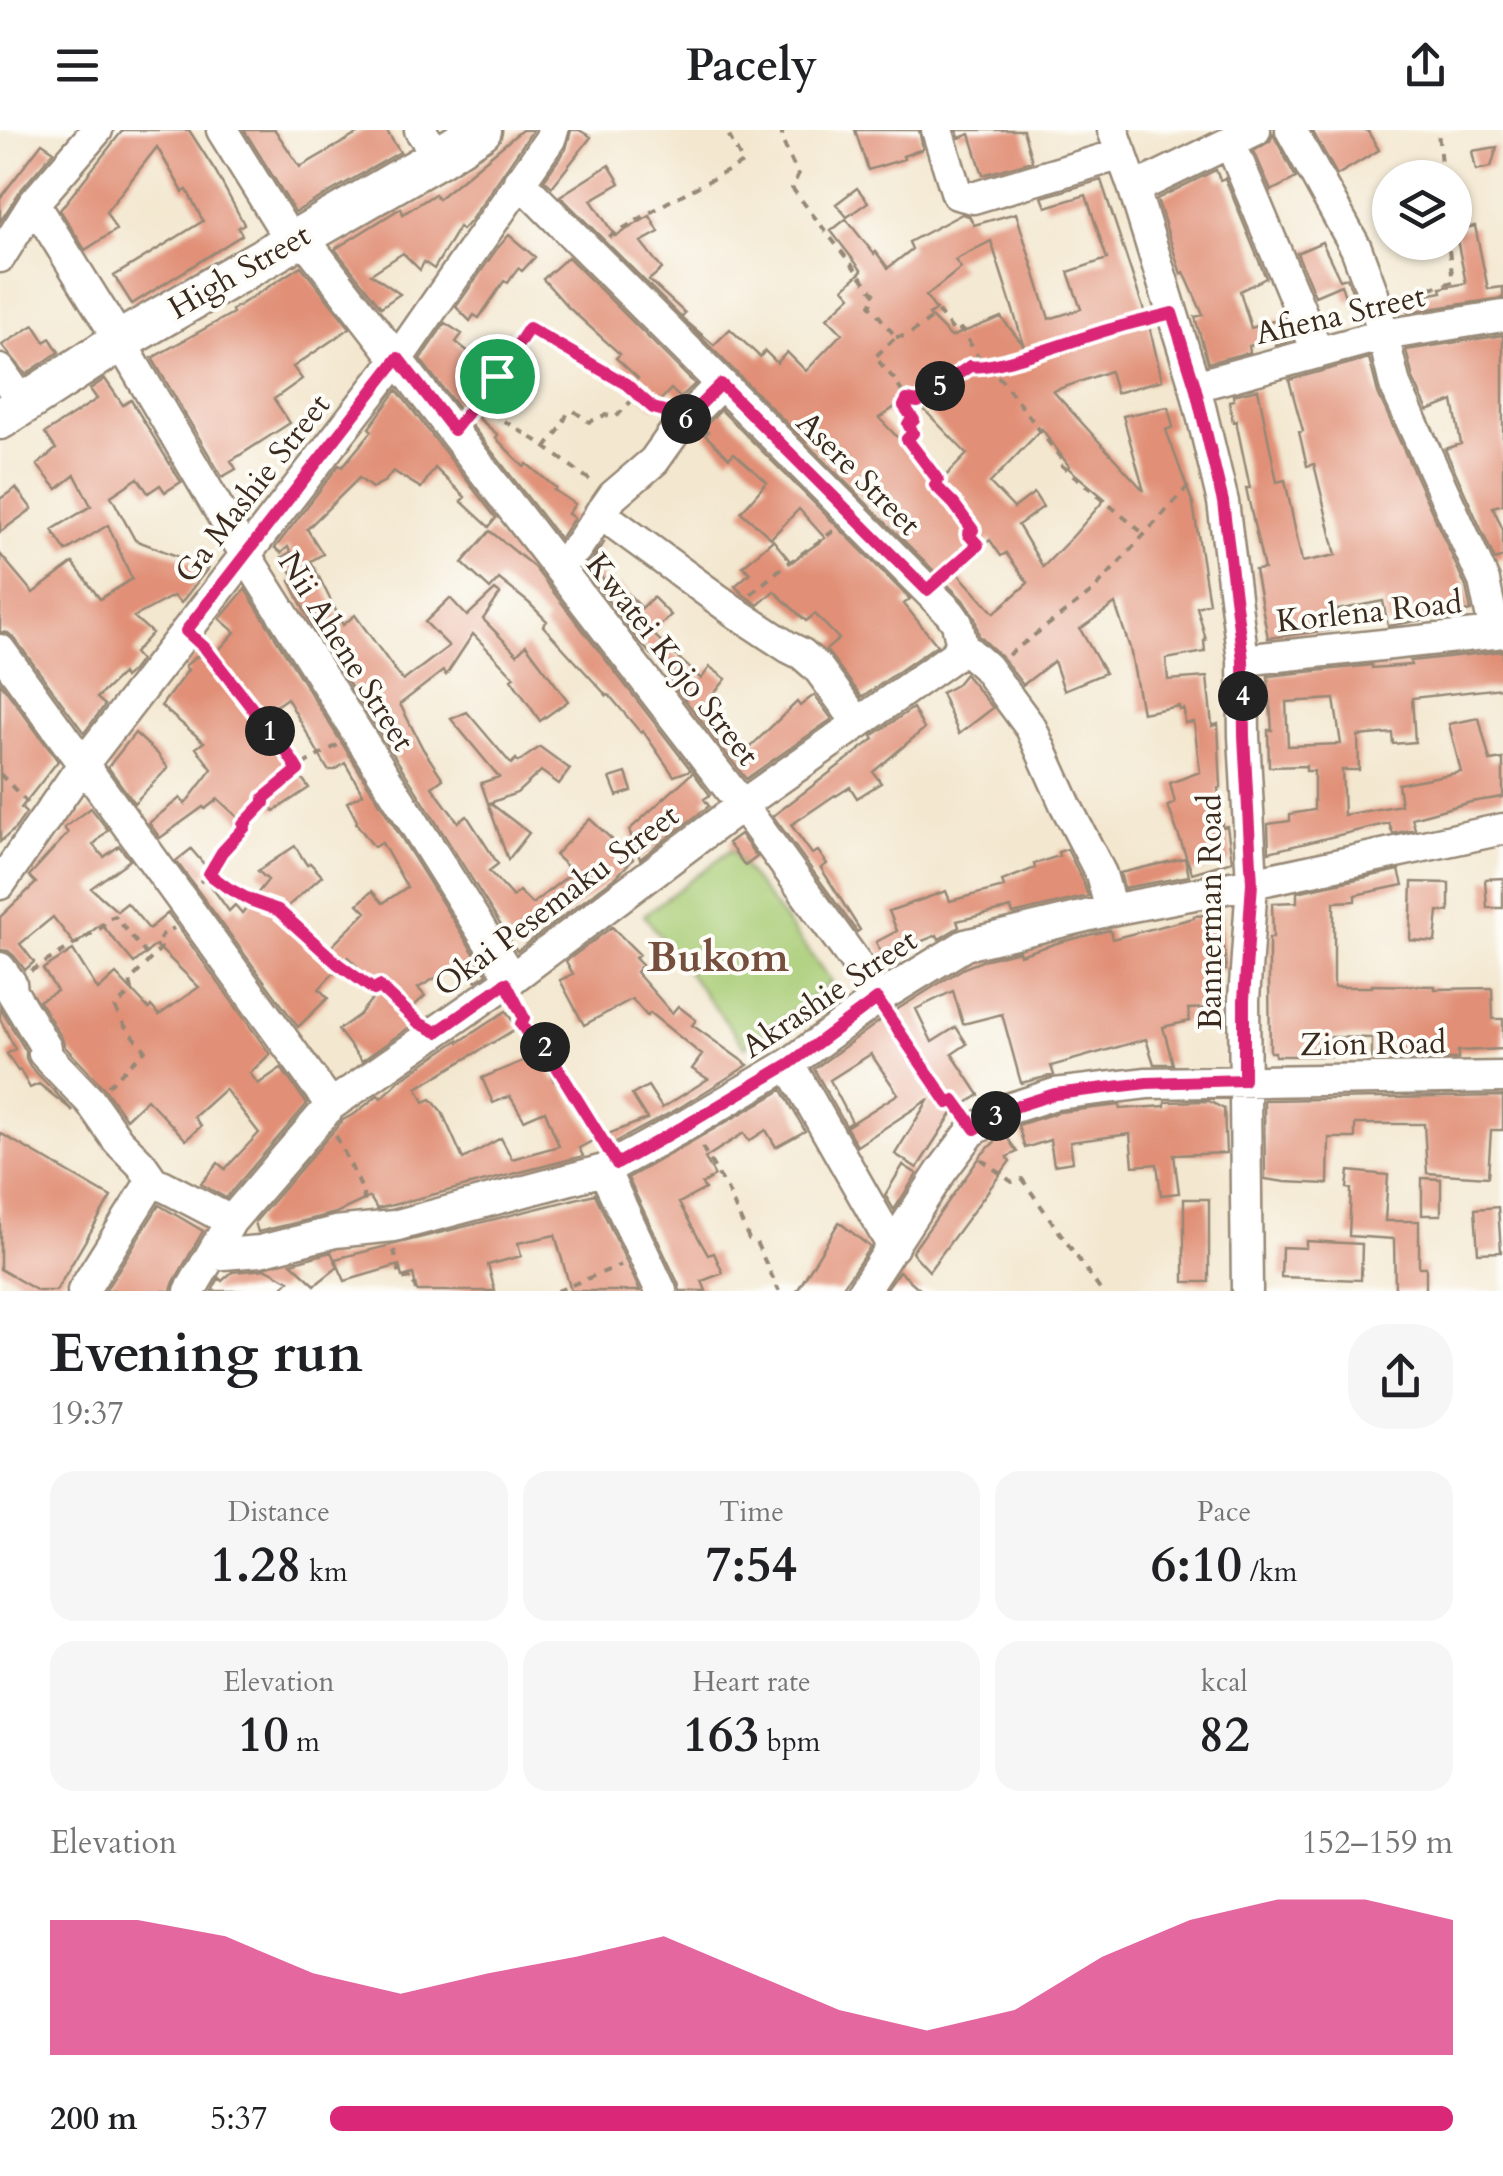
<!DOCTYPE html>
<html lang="en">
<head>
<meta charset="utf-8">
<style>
	:root { --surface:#fff; --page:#f6f6f6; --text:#202124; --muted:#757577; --accent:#db2777 }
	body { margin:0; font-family:Cardo,serif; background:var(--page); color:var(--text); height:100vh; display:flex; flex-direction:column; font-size:38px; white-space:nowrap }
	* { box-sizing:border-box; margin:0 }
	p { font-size:32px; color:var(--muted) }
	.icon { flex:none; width:55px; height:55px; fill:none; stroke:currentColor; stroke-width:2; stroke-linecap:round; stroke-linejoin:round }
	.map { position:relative; height:1161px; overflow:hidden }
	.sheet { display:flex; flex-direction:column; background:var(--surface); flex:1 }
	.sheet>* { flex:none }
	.controls { position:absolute; left:1372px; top:30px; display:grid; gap:20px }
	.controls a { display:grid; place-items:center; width:100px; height:100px; border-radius:50%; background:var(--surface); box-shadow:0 2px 8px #0004; font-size:50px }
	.pin { position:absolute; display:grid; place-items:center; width:85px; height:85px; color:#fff; margin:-42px; border:5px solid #fff; border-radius:50%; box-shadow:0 2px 10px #0007 }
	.km { position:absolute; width:50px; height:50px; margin:-25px; border-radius:50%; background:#222; color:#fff; font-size:28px; line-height:50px; text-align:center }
	.round { display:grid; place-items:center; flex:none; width:105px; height:105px; border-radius:40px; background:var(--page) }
	.head { display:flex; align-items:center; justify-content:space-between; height:170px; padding:0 50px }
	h1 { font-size:55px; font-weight:700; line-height:75px }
	.stats { display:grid; grid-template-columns:repeat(3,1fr); gap:15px; height:170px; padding:10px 50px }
	.stats div { display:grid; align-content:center; border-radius:25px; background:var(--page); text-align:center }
	.stats b { font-size:50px; font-weight:700 }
	.stats small { font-size:28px; font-weight:400 }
	.stats p { font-size:28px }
	.chart { height:280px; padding:20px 50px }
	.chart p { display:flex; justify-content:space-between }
	.chart svg { width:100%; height:180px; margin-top:10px; fill:var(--accent); opacity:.7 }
	ul { padding:0 50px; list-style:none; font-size:32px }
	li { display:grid; grid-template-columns:160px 120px 1fr; align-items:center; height:75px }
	li i { height:25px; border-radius:12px; background:var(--accent) }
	header { display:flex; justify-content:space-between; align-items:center; height:130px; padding:0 50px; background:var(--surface); font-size:45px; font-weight:700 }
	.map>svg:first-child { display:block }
</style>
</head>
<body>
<header><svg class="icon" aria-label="menu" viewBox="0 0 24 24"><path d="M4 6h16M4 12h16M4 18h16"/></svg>Pacely<svg class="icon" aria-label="share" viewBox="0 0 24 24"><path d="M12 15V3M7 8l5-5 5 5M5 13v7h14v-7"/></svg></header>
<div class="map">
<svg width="1503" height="1161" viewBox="0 0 1503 1161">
	<rect width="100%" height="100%" fill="#fdfcf7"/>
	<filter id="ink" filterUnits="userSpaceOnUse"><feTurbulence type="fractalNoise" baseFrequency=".01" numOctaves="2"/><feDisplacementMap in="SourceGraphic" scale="20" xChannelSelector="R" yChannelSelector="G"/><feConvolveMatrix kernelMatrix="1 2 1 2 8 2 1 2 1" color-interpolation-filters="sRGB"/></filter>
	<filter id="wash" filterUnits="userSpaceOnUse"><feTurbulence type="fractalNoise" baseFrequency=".0048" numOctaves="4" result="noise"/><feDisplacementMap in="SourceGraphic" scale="40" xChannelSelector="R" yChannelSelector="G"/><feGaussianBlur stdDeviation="2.25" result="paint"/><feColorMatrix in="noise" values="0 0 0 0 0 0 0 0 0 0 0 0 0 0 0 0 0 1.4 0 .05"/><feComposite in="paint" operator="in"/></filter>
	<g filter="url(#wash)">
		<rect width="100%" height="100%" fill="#f3e7cf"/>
		<path fill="#a8cc75" stroke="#727b4a" stroke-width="2.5" d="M731 720 832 852 745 917 644 785Z"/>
		<g id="blocks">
			<path fill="#e19077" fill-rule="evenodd" d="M123 0H189L216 42 244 94 238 98 242 105 132 174 114 146 203 91 187 60 183 62 157 17 106 82 116 100 85 120 60 80Z
				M244 0H275L300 37 364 0H386L400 22 295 82Z
				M522 0H533L471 90 462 100 459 97 434 139 424 132 420 140 403 123 371 144 400 164 381 177 335 119 401 78 403 84 435 64 438 69Z
				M571 0H579L591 7 552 57 544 50 566 19Z
				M855 0H919L923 19 903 26 904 29 868 40Z
				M957 0H1023L1032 31 983 45 970 4 959 8Z
				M1312 0H1367L1379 20 1337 45Z
				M1273 4 1296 48 1271 61 1254 21 1270 11Z
				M42 13 54 21 20 61 0 92V68Z
				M1497 17 1491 37 1476 40 1472 21Z
				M609 35 620 53 591 70 615 106 650 86 659 102 641 112 662 139 649 150 685 183 681 187 714 215 730 199 760 227 765 221 777 233 787 222 806 241 842 203 827 188 851 166 844 158 862 141 831 101 846 89 874 124 876 122 888 138 912 119 909 112 962 84 969 86 974 95 1016 83 1049 189 1081 179 1068 142 1107 129 1086 65 1046 77 1042 67 1101 50 1150 199 1162 250 1116 263 1110 241 1053 261 1144 361 1123 286 1168 277 1173 297 1166 300 1193 374 1209 473 1197 477 1206 510 1204 511 1205 522 1166 529 1168 550 1207 547 1212 596 1218 594 1221 657 1218 658 1222 697 1227 696 1232 731 1192 743 1168 676 1175 673 1170 653 1200 642 1194 592 1185 593 1184 579 1179 580V576L1142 583 1130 518 1115 474 1080 499 1105 543 1064 560 1054 531 1023 555 1001 526 979 506 975 488 963 470 560 66ZM991 111 1012 177 1024 216 1001 187 951 207 929 185 936 180 926 166 961 138 955 130ZM911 266 967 324 940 352 879 288ZM1042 299 1069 336 1068 338 1105 369 1074 405 1043 437 1018 395 1043 377 1034 363 1014 378 990 353ZM990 410 1001 426 1006 423 1028 453 994 483 952 437 978 412 981 417Z
				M1216 40 1220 50 1225 48 1266 148 1240 161 1251 198 1283 188 1292 210 1276 215 1275 210 1249 216 1250 222 1208 233 1195 187 1203 185 1184 142 1181 144 1157 69Z
				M857 58 868 72 847 87 836 74Z
				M1475 96 1488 159 1503 157V168L1408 182 1404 169 1442 162 1441 158 1466 153 1455 100Z
				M509 105 535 127 522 141 518 138 508 153 504 151 479 188 474 185 470 191 456 177 496 120Z
				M1322 112 1340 150 1347 148 1355 169 1347 172 1341 155 1315 166 1297 123Z
				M568 127 695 254 680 268 671 259 654 277 631 256 638 248 616 228 620 224 568 177 543 149Z
				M301 136 350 198 293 237 302 249 274 269 290 293 231 331 236 339 222 347 152 228 233 183 232 180Z
				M445 193 462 204 456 212 497 244 469 280 498 305 496 308 524 337 527 334 556 358 554 360 575 374 568 384 574 388 560 409 420 229Z
				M34 195 45 212 50 208 59 222 26 244 2 215Z
				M1503 205V374L1493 377 1503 400V427L1495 430 1445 319 1461 314 1453 271 1428 281 1413 249 1406 220Z
				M1369 228 1378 263 1466 457 1471 481 1388 496 1383 471 1327 482 1330 500 1268 508 1255 440 1264 439 1246 358H1250L1236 291 1233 292 1229 271 1234 270 1233 265 1258 259 1277 352 1285 350 1302 432 1336 425 1314 334 1307 336 1299 302 1303 301 1289 250Z
				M105 249 123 275 131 270 181 352 165 362 160 355 148 363 138 348 111 366 135 410 208 438 181 473 173 466 134 487 152 503 134 523 140 530 131 542 124 548 122 544 97 568 105 575 84 603 15 509 8 503 0 502V424L33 463 73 433 100 469 132 449 108 395 66 421 52 400 91 376 75 345 57 359 37 335 56 319 45 303 97 269 90 259Z
				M397 260 496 388 489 397 461 371 465 367 435 338 421 358 393 341 385 351 372 358 359 348 307 399 323 424 311 431 343 495 355 485 403 551 449 516 425 492 450 468 467 486 495 460 500 464 483 489 517 524 526 515 568 571 540 591 511 549 514 547 473 504 446 545 443 541 400 574 423 619 443 649 432 657 458 692 467 686 498 734 489 741 513 767 519 761 532 774 573 742 555 725 590 689 633 729 616 747 517 821 310 492 290 451 296 449 282 427 291 422 288 417 281 423 275 418 339 335 342 337 372 301 369 298Z
				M721 280 910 469 904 474 937 515 862 567 826 520 839 509 815 484 806 491 774 461 758 475 744 465 735 456 750 443 743 436 773 410 791 432 825 408 799 379 771 408 741 382 767 352 734 323 729 328 705 305 708 302 703 298Z
				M16 358 32 379 0 402V369Z
				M490 401 534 437 691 640 674 646 643 601 641 603 609 565 607 566 543 496 547 491 529 473 499 449 490 459 462 433Z
				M605 411 590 435 613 460 619 455 642 478 653 467 671 485 652 503 701 549 710 537 726 549 707 572 746 621 797 572 800 576 814 565 832 589 746 649 668 548 672 545 641 514 583 438Z
				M245 459 487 844 476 851 472 845 465 849 456 836 418 858 425 866 405 884 414 894 362 931 338 900 359 885 379 860 348 827 319 859 328 868 298 897 176 731 191 719 209 740 203 745 229 781 235 775 242 783 268 750 258 741 295 716 307 735 310 733 322 746 279 784 323 825 366 782 358 774 372 761 383 773 407 757 382 713 374 717 356 693 357 691 347 672 363 664 345 633 335 640H328L287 568 259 588 309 658 274 681 266 669 243 692 218 669 205 679 203 677 160 708 149 693 180 668 185 674 212 639 196 618 204 612 161 576 188 540 185 536 203 521 210 530 235 502 220 489Z
				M1503 521V558L1412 568 1415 612 1393 614 1392 603 1358 606 1359 640H1342L1344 685 1401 675 1398 654 1461 642 1449 594 1479 588 1490 631 1503 629V667L1471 672 1412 688 1415 699 1393 704 1389 693 1269 722 1268 694 1290 691V684L1314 680V641H1306V636L1269 637 1268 600H1272L1268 546 1372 535V538L1411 535 1410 531ZM1334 569 1341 614 1288 616 1286 572Z
				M965 544 993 578 959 604 941 563 956 555Z
				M0 552 58 631 21 678 26 683 15 699 0 712Z
				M913 578 924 599 873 642 881 653 857 668 850 657 836 666 835 665 791 695 812 724 818 721 827 734 821 738 860 800 857 802 773 686 874 609 872 606Z
				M467 582 511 634 516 629 518 632 540 617 570 639 559 654 541 641 517 663 490 673 529 703 508 730 481 653 499 647 451 589Z
				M135 603 157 623 168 638 134 673 108 637Z
				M693 642 710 665 704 669 709 676 640 729 629 700Z
				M626 643 632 661 617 666 610 648Z
				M91 678 108 700 93 715 104 727 119 716 130 730 91 758 117 781 127 773 149 799 168 783 270 924 250 943 258 954 281 938 307 974 226 1068 201 1054 218 1033 225 1039 259 1003 225 959 194 987 201 996 186 1010 147 969 126 989 104 958 65 917 62 908 39 871 57 861 43 839 73 820 98 860 116 844 149 879 151 876 159 885 199 857 156 815 134 833 101 794 75 815 53 787 20 814 34 832 25 840 14 826 8 821 0 820V787L36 753 29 746 68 703 64 698Z
				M740 704 757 727 745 736 728 713Z
				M1067 719 1083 751 1088 766 1013 784 1011 778 957 791 959 797 939 809 937 805 883 827 876 812 897 801 889 781 946 761 950 771 1004 757 1002 751 1035 738 1034 734 1059 726 1058 722Z
				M1185 728 1189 746 1124 758 1120 743Z
				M1399 740 1403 755 1355 765V771L1334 772V857H1372V855L1435 856V859L1492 858 1493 889H1503V919L1458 921V929L1372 928V908L1331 907V926H1275V922H1270L1269 849V808H1273L1272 773 1297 772V762Z
				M1503 748V778H1487L1485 749Z
				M1412 752 1449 753V782L1438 781 1435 812 1410 810Z
				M1221 784 1226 840 1208 841 1210 878 1188 879 1190 891 1163 897 1173 934H1154L1146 909 1051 936 1054 945 1021 953 1002 884 963 894 953 861 916 879 932 912 956 897 967 914 952 924 979 965 953 982 917 1038 895 1024 929 969 857 1016 846 997 898 964 871 924 830 950 852 992 846 996 814 939 888 885 964 838 987 829 1019 821 1020 825 1060 812 1110 800 1112 809 1194 788V786Z
				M612 797 639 824 635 828 642 835 636 842 672 883 678 876 696 890 692 895 748 935 679 978 612 1014 608 1004 647 989 632 965 648 956 662 978 708 949 692 939 702 925 650 883 647 886 632 869 584 895 560 850 573 844 566 831Z
				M0 878 26 921V928L30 936 73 981 39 954 30 958 20 940 18 941 7 924 15 919 0 889Z
				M506 881 517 898 417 958 424 972 431 969 442 982 463 1029 501 1008 512 1029 559 1016 545 981 524 990 510 966 493 973 482 948 542 923 554 951 559 949 596 1009 579 1018 583 1026 377 1079 370 1067 336 1083 258 1102 255 1092 343 990 356 983 378 965 381 968 400 950 458 910 459 912Z
				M782 960 805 1001 776 1017 766 1000 749 1011 744 1003 705 1028 715 1046 702 1054 705 1059 679 1073 708 1125 714 1123 723 1143 702 1151 706 1161H680L678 1153 628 1048Z
				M1503 966V1000H1491L1488 1047 1427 1043 1424 994H1355V1008H1329L1328 1054 1285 1052 1265 1049 1264 970Z
				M1209 971 1224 979 1226 1023 1174 1025 1179 1063 1161 1065 1157 1034 1133 1036 1130 1004 1070 1012 1073 1032 1054 1035 1050 1010 1025 1018 1018 995 1059 982 1120 975V979L1165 976V972Z
				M0 1003 111 1067 56 1161H38L0 1139Z
				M1004 1003 1017 1022 1007 1027 1010 1031 929 1141 912 1122 983 1023Z
				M903 1035 917 1044 894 1080 885 1065Z
				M1349 1041 1388 1045 1385 1091H1419V1137H1426V1161H1395L1394 1109 1349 1106 1351 1059 1347 1058Z
				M1422 1048 1441 1049V1085H1422Z
				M595 1064 640 1161H571L555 1105 518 1113 521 1126 488 1135 495 1161H417L413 1144 402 1147 399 1135 345 1151 335 1129Z
				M1184 1069H1209V1152H1184Z
				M159 1075 203 1101 174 1152 171 1161H105Z
				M1498 1077 1501 1122 1478 1123 1475 1079Z
				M839 1092 870 1117 840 1161H797Z
				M1306 1111 1362 1114 1361 1150 1281 1147 1282 1117 1306 1118Z
				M331 1122 338 1137 315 1155 291 1133Z
				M267 1139 289 1151 278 1161H212L219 1148 222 1151 232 1142Z
				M899 1141 922 1161H885Z"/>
		</g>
	</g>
	<g filter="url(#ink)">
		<use href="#blocks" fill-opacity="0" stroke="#978876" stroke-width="2.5"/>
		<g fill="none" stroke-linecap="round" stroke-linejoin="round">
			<defs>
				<path id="minor" d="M222 0 291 111
					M420 0 439 27
					M937 0 957 64 973 68 1122 24
					M1113 0 1134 59 1195 256 1223 372 1243 530 1244 606 1252 753 1244 870 1247 1161
					M1291 0 1356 118 1373 164 1395 255 1484 451 1495 503
					M1230 12 1318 223
					M519 51 950 483 957 493 962 516 986 537 1031 598 1066 676 1101 744 1111 780
					M1134 59 1255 0
					M34 73 120 211 245 424 512 849
					M301 105 742 675 854 830 877 869
					M0 127 34 73 97 0
					M0 240 23 273
					M1195 256 1383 205 1503 186
					M600 383 735 482 788 517 802 524 818 538 858 593
					M558 436 576 419 613 366 654 331 679 296 721 254
					M0 520 331 975
					M1243 530 1503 502
					M0 754 84 633 398 228 550 9 553 0
					M0 838 11 853 12 862 46 918 44 923 90 971 118 1011 141 1034 155 1054 162 1055 231 1091
					M789 934 893 1117
					M604 1040 661 1161
					M211 1125 260 1121 335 1102 394 1096 604 1040 688 994 789 934 877 869 965 815 1111 780 1252 753 1503 699
					M83 1161 148 1057 155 1054
					M190 1161 231 1091 331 975 506 853 742 675 952 527 962 516
					M863 1161 941 1042 971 1002 1008 979 1055 964 1147 953 1503 947"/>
				<path id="major" d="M0 289 120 211 439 27 481 0"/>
			</defs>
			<use href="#minor" stroke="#978876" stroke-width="35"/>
			<use href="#major" stroke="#978876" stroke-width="45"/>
			<path stroke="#978876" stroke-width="4" stroke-dasharray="8 8" stroke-linecap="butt" d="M785 0 782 2V10L798 45 792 58 876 166 870 175 896 207 875 227 894 249 907 270 904 276 914 290 908 294 913 303 907 309 938 350 935 355 955 374 973 400 968 404 977 415 945 444
				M1427 48 1424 39 1441 35 1438 0
				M609 107 668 72 743 33 726 0
				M1429 172 1427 159 1453 152 1448 112
				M896 207 907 206 939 183 955 203 961 199 985 237 1001 249 1063 331 1060 334 1144 404
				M907 270 918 272 970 235 976 237 997 234 1148 189
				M468 282 497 246 529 198 611 244 627 254 653 277 661 280
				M504 291 537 311 594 353
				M546 318 562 296 567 284 574 281 589 292 605 285 616 287 637 265
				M751 464 779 440 835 400
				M205 517 288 624 298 640
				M1008 525 1093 461 1193 351
				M0 644 28 673
				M209 744 228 758 249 769 278 779 338 834 374 860 379 857 412 887
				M200 752 209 744 222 721 245 697 243 695 263 673 264 669 307 632 338 615
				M31 841 101 798 107 789 115 786 149 828
				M517 874 524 888 521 894 535 915 544 916C563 950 586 979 604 1012
				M890 888 948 973 954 970 961 979
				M108 956 145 920 125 896 115 878 132 860 130 851 161 818 158 814 162 805 174 798
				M336 1006 362 1059 365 1075
				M702 1017 728 1061 749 1109 756 1112 779 1161
				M981 1029 1012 1052 1022 1049 1101 1161
				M394 1120 401 1149 412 1147 416 1161
				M557 1161 621 1135"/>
			<use href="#minor" stroke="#fff" stroke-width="30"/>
			<use href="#major" stroke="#fff" stroke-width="40"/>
		</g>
	</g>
	<g fill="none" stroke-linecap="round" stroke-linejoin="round" filter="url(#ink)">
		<defs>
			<path id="route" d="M1172 183 1195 256 1223 372 1243 530 1244 606 1252 753 1244 870V950L1147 953 1055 964 1008 979 975 999 954 970 948 973 877 869 789 934 688 994 617 1034 544 916H536L521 894 524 888 506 853 437 902 419 893 379 856 374 860 338 834 278 780 250 770 228 758 209 744 222 722 245 697 243 695 264 673V668L298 640 288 624 205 518 186 501 398 228 454 300 497 246 529 198 626 254 653 278 664 281 679 296 721 254 927 460 978 415 968 404 973 400 954 374 935 355 938 350 907 309 913 303 908 294 914 290 904 276 907 270 918 272 970 236C992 241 1077 209 1104 201 1127 194 1149 189 1172 183Z"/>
		</defs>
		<use href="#route" stroke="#fff" stroke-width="20"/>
		<use href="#route" stroke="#db2777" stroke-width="12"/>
	</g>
	<g text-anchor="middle" stroke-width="8" stroke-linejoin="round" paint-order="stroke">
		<g font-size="32" fill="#3b2a1e" stroke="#fdfcf7">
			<text transform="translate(239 141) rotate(-30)" y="11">High Street</text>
			<text transform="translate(1340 184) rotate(-13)" y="11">Afiena Street</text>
			<text transform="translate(859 343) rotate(45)" y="11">Asere Street</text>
			<text transform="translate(252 358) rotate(-52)" y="11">Ga Mashie Street</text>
			<text transform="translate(1369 481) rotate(-6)" y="11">Korlena Road</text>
			<text transform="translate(347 521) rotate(58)" y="11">Nii Ahene Street</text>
			<text transform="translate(673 529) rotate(52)" y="11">Kwatei Kojo Street</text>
			<text transform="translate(556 770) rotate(-37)" y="11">Okai Pesemaku Street</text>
			<text transform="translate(1210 782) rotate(-90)" y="11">Bannerman Road</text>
			<text transform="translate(829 863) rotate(-34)" y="11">Akrashie Street</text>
			<text transform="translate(1373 913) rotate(-1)" y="11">Zion Road</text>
		</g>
		<g font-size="42" font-weight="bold" fill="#754e3d" stroke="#fdfcf7">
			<text x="718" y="841">Bukom</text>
		</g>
	</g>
</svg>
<div class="controls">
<a><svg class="icon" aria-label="layers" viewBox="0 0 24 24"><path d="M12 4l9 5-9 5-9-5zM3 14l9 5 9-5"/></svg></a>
</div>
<div class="pin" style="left:497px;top:246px;background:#1e9e55"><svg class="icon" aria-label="arrive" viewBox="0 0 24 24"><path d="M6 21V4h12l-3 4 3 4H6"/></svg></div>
<b class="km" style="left:270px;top:601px">1</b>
<b class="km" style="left:545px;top:917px">2</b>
<b class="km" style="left:996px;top:986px">3</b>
<b class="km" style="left:1243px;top:566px">4</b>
<b class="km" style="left:940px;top:256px">5</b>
<b class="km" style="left:686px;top:289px">6</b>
</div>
<section class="sheet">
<div class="head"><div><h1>Evening run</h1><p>19:37</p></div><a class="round"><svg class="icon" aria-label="share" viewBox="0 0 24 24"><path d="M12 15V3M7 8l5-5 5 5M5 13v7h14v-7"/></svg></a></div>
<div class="stats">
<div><p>Distance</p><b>1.28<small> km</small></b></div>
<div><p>Time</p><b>7:54</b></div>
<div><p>Pace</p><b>6:10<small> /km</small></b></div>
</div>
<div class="stats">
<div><p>Elevation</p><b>10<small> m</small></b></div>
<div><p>Heart rate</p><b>163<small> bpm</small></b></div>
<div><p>kcal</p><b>82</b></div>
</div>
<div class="chart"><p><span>Elevation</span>152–159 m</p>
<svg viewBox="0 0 160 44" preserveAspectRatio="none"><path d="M0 44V11L10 11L20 15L30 24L40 29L50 24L60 20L70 15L80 24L90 33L100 38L110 33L120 20L130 11L140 6L150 6L160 11V44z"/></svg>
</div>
<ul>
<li><b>200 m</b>5:37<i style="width:100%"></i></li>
</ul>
</section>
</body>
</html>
